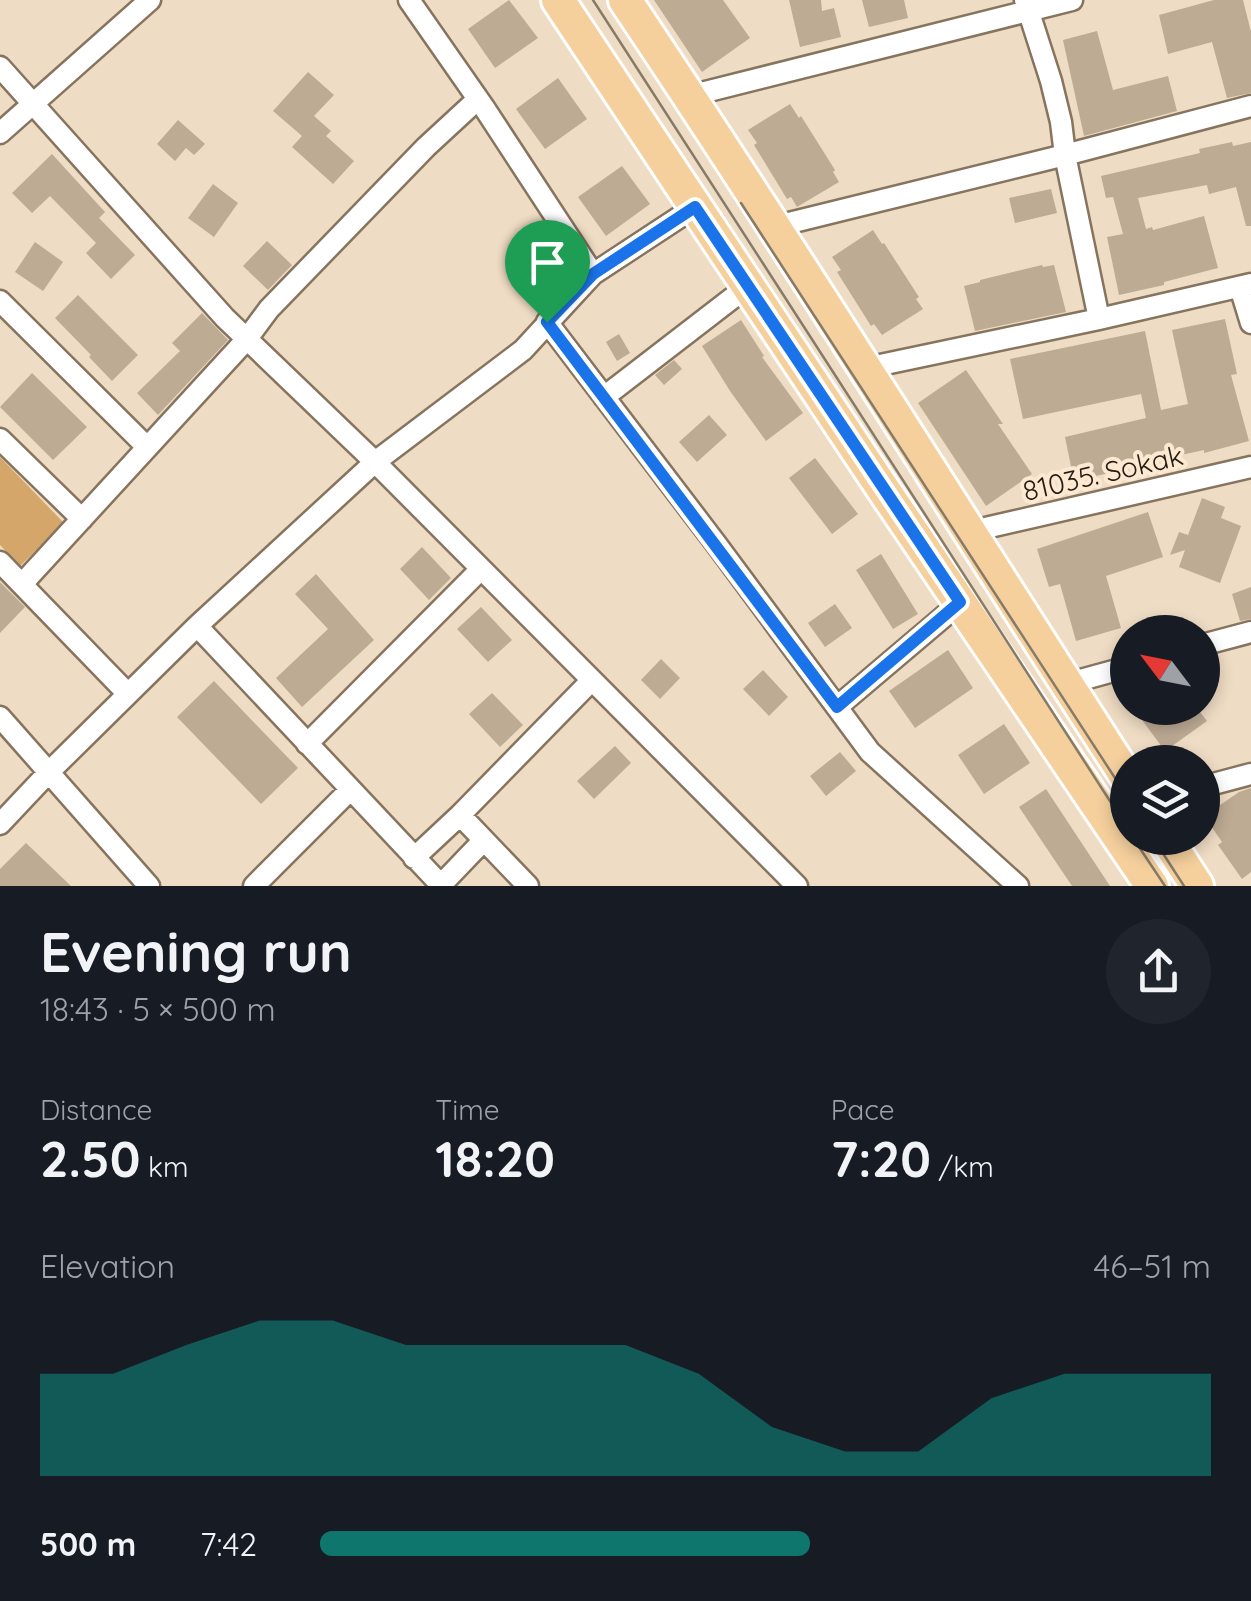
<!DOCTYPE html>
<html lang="en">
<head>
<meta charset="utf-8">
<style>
	:root { --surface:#171b24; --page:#20242c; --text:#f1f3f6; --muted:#9ea1a6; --accent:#0f766e }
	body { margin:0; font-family:Quicksand,sans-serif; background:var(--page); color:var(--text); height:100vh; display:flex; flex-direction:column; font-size:38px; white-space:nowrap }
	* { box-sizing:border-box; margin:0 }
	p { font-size:32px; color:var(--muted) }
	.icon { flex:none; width:55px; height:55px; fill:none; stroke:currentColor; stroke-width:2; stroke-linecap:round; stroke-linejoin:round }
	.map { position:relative; height:886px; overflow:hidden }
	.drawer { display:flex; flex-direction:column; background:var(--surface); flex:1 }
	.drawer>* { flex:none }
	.needle { width:65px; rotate:302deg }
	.controls { position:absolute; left:1110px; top:615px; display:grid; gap:20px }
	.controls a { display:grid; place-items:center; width:110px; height:110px; border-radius:50%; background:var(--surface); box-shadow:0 5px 15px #0003; font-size:50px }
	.pin { position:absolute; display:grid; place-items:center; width:85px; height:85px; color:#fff; margin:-102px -42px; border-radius:50% 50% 50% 0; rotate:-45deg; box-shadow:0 0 10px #0007 }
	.pin .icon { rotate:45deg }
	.round { display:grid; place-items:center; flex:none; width:105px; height:105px; border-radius:52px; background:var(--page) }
	.overview { display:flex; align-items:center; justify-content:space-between; height:170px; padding:0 40px }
	h1 { font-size:55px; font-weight:700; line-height:75px }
	.stats { display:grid; grid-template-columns:repeat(3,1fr); gap:15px; height:170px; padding:10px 40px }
	.stats div { display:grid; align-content:center }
	.stats b { font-size:50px; font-weight:700 }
	.stats small { font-size:28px; font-weight:400 }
	.stats p { font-size:28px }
	.chart { height:280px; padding:20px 40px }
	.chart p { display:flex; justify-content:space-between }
	.chart svg { width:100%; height:180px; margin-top:10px; fill:var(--accent); opacity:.7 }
	ul { padding:0 40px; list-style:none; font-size:32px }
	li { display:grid; grid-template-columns:160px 120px 1fr; align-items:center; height:75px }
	li i { height:25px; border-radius:12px; background:var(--accent) }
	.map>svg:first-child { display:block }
</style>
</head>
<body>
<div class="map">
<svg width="1251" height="886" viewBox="0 0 1251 886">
	<rect width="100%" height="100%" fill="#efdcc4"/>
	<path fill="#d5a669" d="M0 457 64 523 20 566 0 545Z"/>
	<path fill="#beab94" d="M509 0 538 38 495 68 468 29Z
		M654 0H723L750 38 702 72Z
		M789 0H821L822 11 834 8 841 37 800 47Z
		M862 0H904L908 18 869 27Z
		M1214 0H1243L1251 32V93L1227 98 1212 42 1168 54 1159 15Z
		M1097 31 1113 90 1168 76 1177 111 1084 136 1063 40Z
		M308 72 334 95 314 116 331 131 326 136 354 161 333 184 292 147 302 136 273 111Z
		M558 78 587 119 545 149 516 109Z
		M790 104 799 118 801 116 835 170 833 172 839 182 797 207 791 197 787 199 754 145 757 143 748 130Z
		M178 120 205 144 194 155 186 148 175 161 157 144Z
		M1232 142 1233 146 1251 142V226H1246L1236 187 1209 194 1207 185 1138 198 1146 229 1152 227 1153 230 1204 216 1218 268 1164 282V285L1119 295 1107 237 1123 234 1113 197 1106 198 1101 176 1200 153 1199 149Z
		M52 154 105 212 99 218 135 255 111 279 86 253 96 243 50 196 32 213 12 193Z
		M622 166 650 204 606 236 578 197Z
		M213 184 238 203 214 237 188 218Z
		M1051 189 1057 213 1015 223 1009 198Z
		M873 230 882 244 884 243 919 297 916 299 923 309 882 335 874 324 871 326 837 272 841 270 832 257Z
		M267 241 292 265 268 290 243 266Z
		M35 242 63 262 43 291 15 272Z
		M1042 265 1043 267 1054 265 1066 312 975 331 964 286 980 282V280Z
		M78 295 138 355 112 381 89 357 91 355 55 318Z
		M202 313 228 340 158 415 137 393 180 351 172 343Z
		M1225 319 1237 374 1231 375 1249 441 1204 453V450L1121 468 1122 470 1074 481 1065 437 1146 418 1141 394 1023 419 1010 359 1145 331 1161 410 1188 404 1172 330Z
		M741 320 764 356 762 357 803 413 766 441 730 391 702 346Z
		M619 334 630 353 617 361 606 342Z
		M674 360 682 369 664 385 655 375Z
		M966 370 1003 424H998L1032 474 986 506 918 403Z
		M32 373 87 427 53 460 0 407Z
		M709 415 727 435 697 462 679 442Z
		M815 458 858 514 832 534 789 478Z
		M1202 498 1225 507 1221 518 1241 526 1220 583 1179 567 1185 550 1170 555 1179 532 1188 535Z
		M1148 512 1163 557 1106 576 1121 628 1076 641 1060 584 1049 587 1037 549Z
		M422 547 451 578 429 600 400 569Z
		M881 554 918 614 893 629 856 570Z
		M316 574 374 640 302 707 276 678 328 629 295 594Z
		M0 582 25 607 0 633Z
		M1251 587V619L1240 621 1232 594Z
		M835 604 852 628 825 647 808 623Z
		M481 607 512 640 488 662 457 629Z
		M948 650 973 688 915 728 889 691Z
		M661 659 680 678 660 699 641 680Z
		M763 670 788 697 769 716 743 689Z
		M214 681 298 768 261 804 177 717Z
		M492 693 523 725 500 747 469 714Z
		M1133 708H1197L1207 721 1165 751Z
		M1004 724 1030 763 984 794 958 755Z
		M615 746 631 763 594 799 577 781Z
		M840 752 856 771 826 796 810 776Z
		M1251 788V872L1242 879 1218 845 1222 842 1204 816 1239 792Z
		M1046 789 1110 886H1072L1019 807Z
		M26 843 71 886H0V869Z"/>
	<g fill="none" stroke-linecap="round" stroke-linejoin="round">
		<defs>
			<path id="minor" d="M409 0 485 109 593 274
				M1025 0 1051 81 1061 122 1065 155 1099 319
				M0 67 225 318 375 462 797 886
				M689 96 1072 0
				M0 133 150 0
				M773 227 1065 155 1251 106
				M1240 287 1251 323
				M0 301 147 447
				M547 322 717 545 870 752 1018 886
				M866 368 1099 319 1251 284
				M604 397 748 286
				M0 439 82 519
				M968 532 1251 467
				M0 562 128 694
				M22 584 246 340 269 309 426 147 478 99
				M197 626 441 885
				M1202 645 1251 632
				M1066 684 1128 667
				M837 707 961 602
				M0 717 149 886
				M307 744 480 570
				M1202 787 1251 774
				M460 815 528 886
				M0 824 49 772 197 626 375 462 523 350 593 274 695 207
				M414 858 460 815 592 680
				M254 886 350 790
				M440 886 483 841"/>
			<path id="primary" d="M558 0 879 483 1152 886
				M625 0C797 257 960 519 1128 779
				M1166 838 1197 886"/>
		</defs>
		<use href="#minor" stroke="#86745f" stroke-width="25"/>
		<use href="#primary" stroke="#fff" stroke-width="38"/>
		<use href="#minor" stroke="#fff" stroke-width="20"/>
		<use href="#primary" stroke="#f5d09d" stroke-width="32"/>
		<path stroke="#867a69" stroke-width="2.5" d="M593 0 1128 829
			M741 203 1128 798
			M1133 838 1165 886
			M1153 838 1184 886"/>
	</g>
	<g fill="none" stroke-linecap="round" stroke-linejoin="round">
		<defs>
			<path id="route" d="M695 207 960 602 837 707 547 322 593 274Z"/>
		</defs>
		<use href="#route" stroke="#fff" stroke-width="20"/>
		<use href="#route" stroke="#1a73e8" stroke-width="12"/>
	</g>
	<g text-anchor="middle" stroke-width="8" stroke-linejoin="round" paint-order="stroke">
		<g font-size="28" fill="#241d14" stroke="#fde9d1">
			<text transform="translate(1103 473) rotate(-13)" y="10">81035. Sokak</text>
		</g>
	</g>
</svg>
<div class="controls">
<a><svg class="needle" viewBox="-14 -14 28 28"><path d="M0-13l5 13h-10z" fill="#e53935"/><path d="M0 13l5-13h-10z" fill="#9ea1a6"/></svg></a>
<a><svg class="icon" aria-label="layers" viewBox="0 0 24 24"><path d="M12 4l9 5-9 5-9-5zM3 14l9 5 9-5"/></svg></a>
</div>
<div class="pin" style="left:547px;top:322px;background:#1e9e55"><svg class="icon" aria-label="arrive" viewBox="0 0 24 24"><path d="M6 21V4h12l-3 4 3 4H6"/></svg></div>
</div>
<section class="drawer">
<div class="overview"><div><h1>Evening run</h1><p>18:43 · 5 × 500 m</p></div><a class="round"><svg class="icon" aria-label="share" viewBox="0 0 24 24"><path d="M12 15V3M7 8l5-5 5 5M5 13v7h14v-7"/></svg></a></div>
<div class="stats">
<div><p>Distance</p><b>2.50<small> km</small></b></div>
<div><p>Time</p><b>18:20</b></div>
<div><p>Pace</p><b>7:20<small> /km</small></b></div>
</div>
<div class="chart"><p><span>Elevation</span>46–51 m</p>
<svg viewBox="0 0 160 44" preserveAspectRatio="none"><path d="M0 44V19L10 19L20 12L30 6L40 6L50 12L60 12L70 12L80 12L90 19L100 32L110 38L120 38L130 25L140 19L150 19L160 19V44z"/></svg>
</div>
<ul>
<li><b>500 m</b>7:42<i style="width:55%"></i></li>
</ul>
</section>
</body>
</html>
